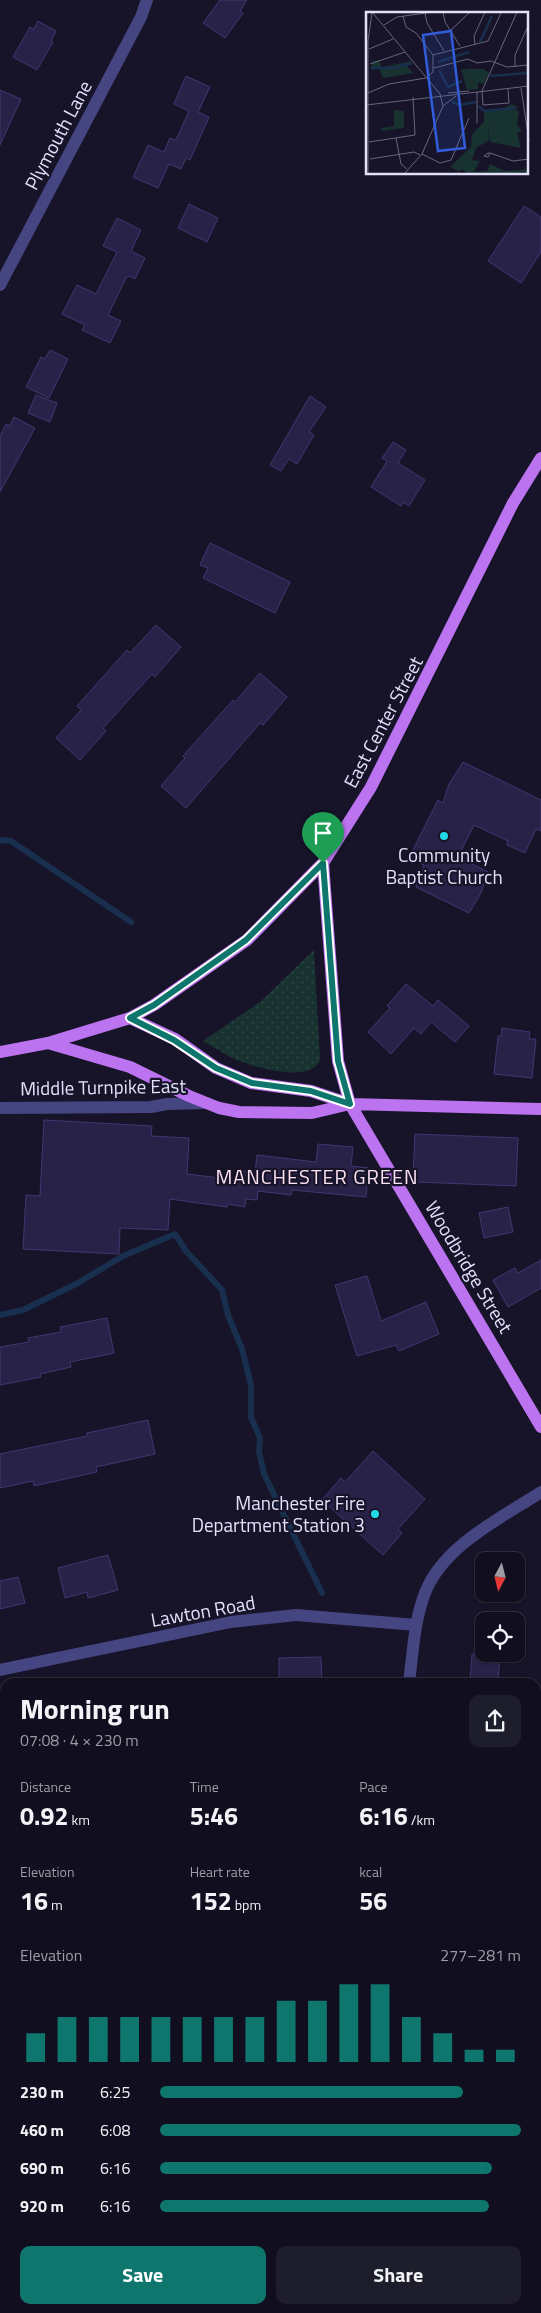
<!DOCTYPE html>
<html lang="en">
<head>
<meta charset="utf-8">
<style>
	:root { --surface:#110f1f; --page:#1e1d2c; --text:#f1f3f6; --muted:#9c9ca4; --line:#302f3d; --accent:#0f766e }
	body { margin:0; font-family:"Titillium Web",sans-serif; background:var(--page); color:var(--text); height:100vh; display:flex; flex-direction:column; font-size:19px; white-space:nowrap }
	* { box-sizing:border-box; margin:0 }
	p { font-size:16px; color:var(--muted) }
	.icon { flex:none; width:28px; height:28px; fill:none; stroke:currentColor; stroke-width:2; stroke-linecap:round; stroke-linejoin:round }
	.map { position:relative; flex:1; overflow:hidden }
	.panel { position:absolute; left:0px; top:1678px; width:541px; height:636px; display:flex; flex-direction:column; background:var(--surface); border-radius:15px 15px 0 0; box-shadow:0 1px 4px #0004,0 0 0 1px var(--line) }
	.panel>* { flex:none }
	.needle { width:32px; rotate:187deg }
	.controls { position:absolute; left:475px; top:1552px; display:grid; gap:10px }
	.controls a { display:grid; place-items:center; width:50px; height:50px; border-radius:10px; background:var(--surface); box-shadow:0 1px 4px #0004,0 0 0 1px var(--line); font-size:25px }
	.pin { position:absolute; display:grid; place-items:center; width:42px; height:42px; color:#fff; margin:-51px -21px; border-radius:50% 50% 50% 0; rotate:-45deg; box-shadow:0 0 5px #0007 }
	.pin .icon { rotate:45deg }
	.round { display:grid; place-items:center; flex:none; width:52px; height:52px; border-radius:10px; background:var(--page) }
	.summary { display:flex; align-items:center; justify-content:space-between; height:85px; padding:0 20px }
	h1 { font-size:28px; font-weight:700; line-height:38px }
	.metrics { display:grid; grid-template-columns:repeat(3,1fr); gap:8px; height:85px; padding:5px 20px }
	.metrics div { display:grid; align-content:center }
	.metrics b { font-size:25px; font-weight:700 }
	.metrics small { font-size:14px; font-weight:400 }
	.metrics p { font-size:14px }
	.chart { height:140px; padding:10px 20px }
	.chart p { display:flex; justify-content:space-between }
	.chart svg { width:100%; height:90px; margin-top:5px; stroke:var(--accent); stroke-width:6 }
	.button { display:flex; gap:10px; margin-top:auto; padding:10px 20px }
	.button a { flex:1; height:58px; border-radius:10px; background:var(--accent); color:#fff; font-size:20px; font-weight:700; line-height:58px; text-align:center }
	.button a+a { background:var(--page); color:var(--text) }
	ul { padding:0 20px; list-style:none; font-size:16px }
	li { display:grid; grid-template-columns:80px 60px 1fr; align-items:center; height:38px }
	li i { height:12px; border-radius:6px; background:var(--accent) }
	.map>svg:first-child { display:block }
</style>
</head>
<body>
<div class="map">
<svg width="541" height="2313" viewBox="0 0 541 2313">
	<defs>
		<pattern id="green-dots" width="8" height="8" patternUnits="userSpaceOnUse" patternTransform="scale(1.25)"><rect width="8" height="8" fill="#183230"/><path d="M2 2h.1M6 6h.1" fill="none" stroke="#2e4645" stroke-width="1.8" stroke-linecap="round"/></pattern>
	</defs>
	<rect width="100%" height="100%" fill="#171429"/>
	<path fill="url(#green-dots)" d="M314 950 320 1060C311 1085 248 1066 230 1057 221 1052 212 1046 203 1041L260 1002Z"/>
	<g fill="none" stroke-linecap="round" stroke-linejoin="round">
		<path stroke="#182f4e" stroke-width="6" d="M0 840 11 841 131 922
			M0 1315 23 1310 78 1283 123 1256 175 1234 186 1251 222 1290 228 1315 242 1349 251 1385V1417L260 1438 259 1452 264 1474 322 1593
			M536 1779 541 1780
			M0 1825 5 1823"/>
	</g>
	<path fill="#282248" stroke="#403771" d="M220 0H247L240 11 243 13 225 38 203 23Z
		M38 21 56 31 51 41 53 42 37 70 13 57 30 27 34 29Z
		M186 76 210 87 198 112 209 117 190 160 186 158 181 169 169 164 158 188 133 177 148 145 164 152 170 138 176 140 189 111 174 104Z
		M0 90 21 99 0 145Z
		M189 204 218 218 207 242 178 228Z
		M524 206 541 217V252L521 283 488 261Z
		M117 218 141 230 131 251 145 258 135 279 129 276 126 278 108 315 121 321 110 343 82 330 85 325 62 314 77 285 96 294 117 252 103 246Z
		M50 350 68 359 49 398 26 387 41 357 45 359Z
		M36 395 57 403 50 422 28 413Z
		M310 396 326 407 309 432 314 435 297 464 289 459 281 471 270 465Z
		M14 417 35 428 0 492V436L6 424 10 426Z
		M393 442 406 450 398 463 425 480 409 506 403 502 401 506 371 487 387 461 382 458Z
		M210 543 290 582 275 613 203 578 208 568 200 565Z
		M156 625 181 647 155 677 152 674 103 728 106 731 80 760 56 738 81 710 77 706 127 650 130 653Z
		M260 673 287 697 263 725 260 723 186 808 161 786 185 758 183 756 233 700 235 702Z
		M463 762 541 800V831L536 829 525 853 507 845 508 841 474 825 458 857 488 872 481 893 469 913 416 887 424 865 409 858 438 800 443 803 449 784Z
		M406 984 433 1006 438 1000 469 1026 455 1042 431 1022 421 1034 414 1028 391 1054 368 1032 390 1008 387 1006Z
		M502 1028 530 1032 529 1039H536L532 1078 494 1074 498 1036H501Z
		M44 1120 152 1126 151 1136 189 1138 187 1174 236 1180 237 1170 255 1173 257 1155 316 1162 318 1144 353 1147 351 1166 369 1168 366 1197 292 1190 291 1195 258 1191 257 1200 246 1199 245 1207 228 1204 227 1207 170 1199 168 1230 120 1228 119 1254 23 1249 26 1195 40 1196Z
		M415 1134 518 1138 516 1186 418 1182 413 1174Z
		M508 1207 513 1232 484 1238 479 1213Z
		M541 1260V1288L508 1307 493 1280 515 1268 518 1273Z
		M367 1276 381 1321 426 1302 439 1334 399 1351 396 1345 357 1356 335 1285Z
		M107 1318 114 1353 70 1362 71 1367 40 1374 41 1377 0 1385V1347L29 1342 28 1338 61 1332 60 1327Z
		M148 1420 155 1454 96 1467 97 1472 34 1486 33 1481 0 1488V1454L87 1436V1433Z
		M373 1451 425 1499 398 1529 402 1533 383 1555 322 1500 341 1478 345 1482Z
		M108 1555 118 1590 88 1598 87 1592 65 1598 58 1568Z
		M18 1577 25 1603 0 1609V1581Z
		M472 1654H500L498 1682H470Z
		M321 1657 322 1682H279V1658Z"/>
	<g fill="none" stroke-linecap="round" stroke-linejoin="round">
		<path stroke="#454582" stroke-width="12" d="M0 285 141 17 147 0
			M0 1108 151 1107 167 1104 206 1103
			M0 1670 231 1622 296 1615 416 1625
			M409 1682C413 1653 414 1621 425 1593 443 1546 501 1518 541 1492
			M0 1978 5 1977
			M536 2131 541 2139
			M313 2309 316 2313"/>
		<path stroke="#bc73ef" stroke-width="12" d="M323 863 338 1061 350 1104 541 1427
			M130 1018 175 1039 216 1068 251 1083 311 1091 350 1104
			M48 1043 130 1067 189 1096 219 1108 239 1112 312 1113 350 1104 541 1109
			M0 1052 48 1043 130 1018 154 1005 247 940 323 863 371 787 513 503 541 458"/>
	</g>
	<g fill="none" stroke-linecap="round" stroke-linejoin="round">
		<defs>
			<path id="route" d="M323 863 338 1061 350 1104 311 1091 252 1083 216 1068 174 1040 130 1018 154 1005 246 940Z"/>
		</defs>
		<use href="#route" stroke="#fff" stroke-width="10"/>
		<use href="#route" stroke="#0f766e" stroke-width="6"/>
	</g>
	<g fill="#22d9e5" stroke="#171429" stroke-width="2">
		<circle cx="444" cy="836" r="5"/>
		<circle cx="375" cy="1514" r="5"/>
	</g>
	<g text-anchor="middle" stroke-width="4.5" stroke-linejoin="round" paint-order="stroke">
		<g font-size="19" fill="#e2e0fb" stroke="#171429">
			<text transform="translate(58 135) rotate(-62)" y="7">Plymouth Lane</text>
			<text transform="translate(383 722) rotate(-62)" y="7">East Center Street</text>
			<text transform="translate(103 1087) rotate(-1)" y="7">Middle Turnpike East</text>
			<text transform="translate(469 1267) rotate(59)" y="7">Woodbridge Street</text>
			<text transform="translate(203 1611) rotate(-10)" y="7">Lawton Road</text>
		</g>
		<g font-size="19" fill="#e2e0fb" stroke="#171429">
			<text x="444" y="862">Community<tspan x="444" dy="22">Baptist Church</tspan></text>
			<text x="365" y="1510" text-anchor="end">Manchester Fire<tspan x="365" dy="22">Department Station 3</tspan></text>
		</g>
		<g font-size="20" letter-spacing="1" fill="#fce2f3" stroke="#171429">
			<text x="317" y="1184">MANCHESTER GREEN</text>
		</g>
	</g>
	<g transform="translate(366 12)">
		<rect width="162" height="162" fill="#171429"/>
		<path d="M103 49 105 57H117L123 61 118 72 112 70V77L101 78 95 57H104Z" fill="#183230"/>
		<path d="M13 48 16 55 46 49 41 54 47 61 17 66 13 56 5 58 6 49ZM145 92 152 95 149 98 153 99 151 112 156 119 151 121 155 136 124 130 122 111 123 128 110 136 106 148 114 149 108 160 121 159 124 152 139 159 162 157V162L156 160 152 162H102L96 157 91 162 92 159 84 155 105 135 106 122 118 110V99L134 98ZM28 98 38 99V116L15 119V116L28 114Z" fill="#183230"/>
		<path fill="none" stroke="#182f4e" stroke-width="2.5" d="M114 30 126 4M72 50 103 40M5 56H28L46 51M73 58 82 75 96 69M124 64 163 61M86 90 93 93 110 90M112 94 119 99 150 96"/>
		<path fill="none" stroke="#68667d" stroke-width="1" d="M6 0 74 82 77 94M77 0 79 10 94 34M59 1 61 11 78 39M18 13 31 5 67 0M85 18 104 0M109 32 108 24 119 0M3 37 27 27M67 43 122 29 135 1M4 52 39 40M149 54V43L163 12M68 56 102 47 111 51 125 49 141 55 163 53M142 76 143 91 117 93 116 79 151 0M155 76 163 129M111 80V111M2 81 23 72 60 66 67 60V43L50 21 40 15 37 4M82 81 103 79M47 85 49 123M0 93 163 74M30 126 35 152 41 157M3 130 49 123M124 141 122 145 118 144 122 141H124L127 142 147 149 163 147M56 142 74 151 85 148 103 106M4 147 48 140 54 143M2 162V29L6 1M38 162 56 142 77 94 90 84"/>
		<path fill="#315ddc" fill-opacity="0.15" stroke="#315ddc" stroke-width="2.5" d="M85 19 99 136 72 139 57 23Z"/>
		<rect width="162" height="162" fill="none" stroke="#e2e0fb" stroke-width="2.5"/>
	</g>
</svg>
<div class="controls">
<a><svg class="needle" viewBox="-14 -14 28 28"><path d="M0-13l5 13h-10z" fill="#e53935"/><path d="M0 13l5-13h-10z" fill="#9c9ca4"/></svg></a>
<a><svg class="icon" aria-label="locate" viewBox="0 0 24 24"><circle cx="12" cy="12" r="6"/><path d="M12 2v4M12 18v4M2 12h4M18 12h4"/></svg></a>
</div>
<div class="pin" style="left:323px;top:863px;background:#1e9e55"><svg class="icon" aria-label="arrive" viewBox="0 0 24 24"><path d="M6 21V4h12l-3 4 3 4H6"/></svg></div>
<section class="panel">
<div class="summary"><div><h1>Morning run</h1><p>07:08 · 4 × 230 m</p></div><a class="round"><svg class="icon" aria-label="share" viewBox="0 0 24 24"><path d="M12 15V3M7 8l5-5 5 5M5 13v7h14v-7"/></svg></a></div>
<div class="metrics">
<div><p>Distance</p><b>0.92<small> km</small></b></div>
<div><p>Time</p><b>5:46</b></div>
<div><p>Pace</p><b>6:16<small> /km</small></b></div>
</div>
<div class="metrics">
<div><p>Elevation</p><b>16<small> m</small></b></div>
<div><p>Heart rate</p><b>152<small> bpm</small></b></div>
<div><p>kcal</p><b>56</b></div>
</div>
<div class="chart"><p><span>Elevation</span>277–281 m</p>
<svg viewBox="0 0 160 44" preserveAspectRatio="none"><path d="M5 44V30M15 44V22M25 44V22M35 44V22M45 44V22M55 44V22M65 44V22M75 44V22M85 44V14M95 44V14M105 44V6M115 44V6M125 44V22M135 44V30M145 44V38M155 44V38"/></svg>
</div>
<ul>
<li><b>230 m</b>6:25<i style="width:84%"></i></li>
<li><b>460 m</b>6:08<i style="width:100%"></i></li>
<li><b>690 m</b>6:16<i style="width:92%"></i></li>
<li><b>920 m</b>6:16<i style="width:91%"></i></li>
</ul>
<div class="button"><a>Save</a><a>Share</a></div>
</section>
</div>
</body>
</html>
